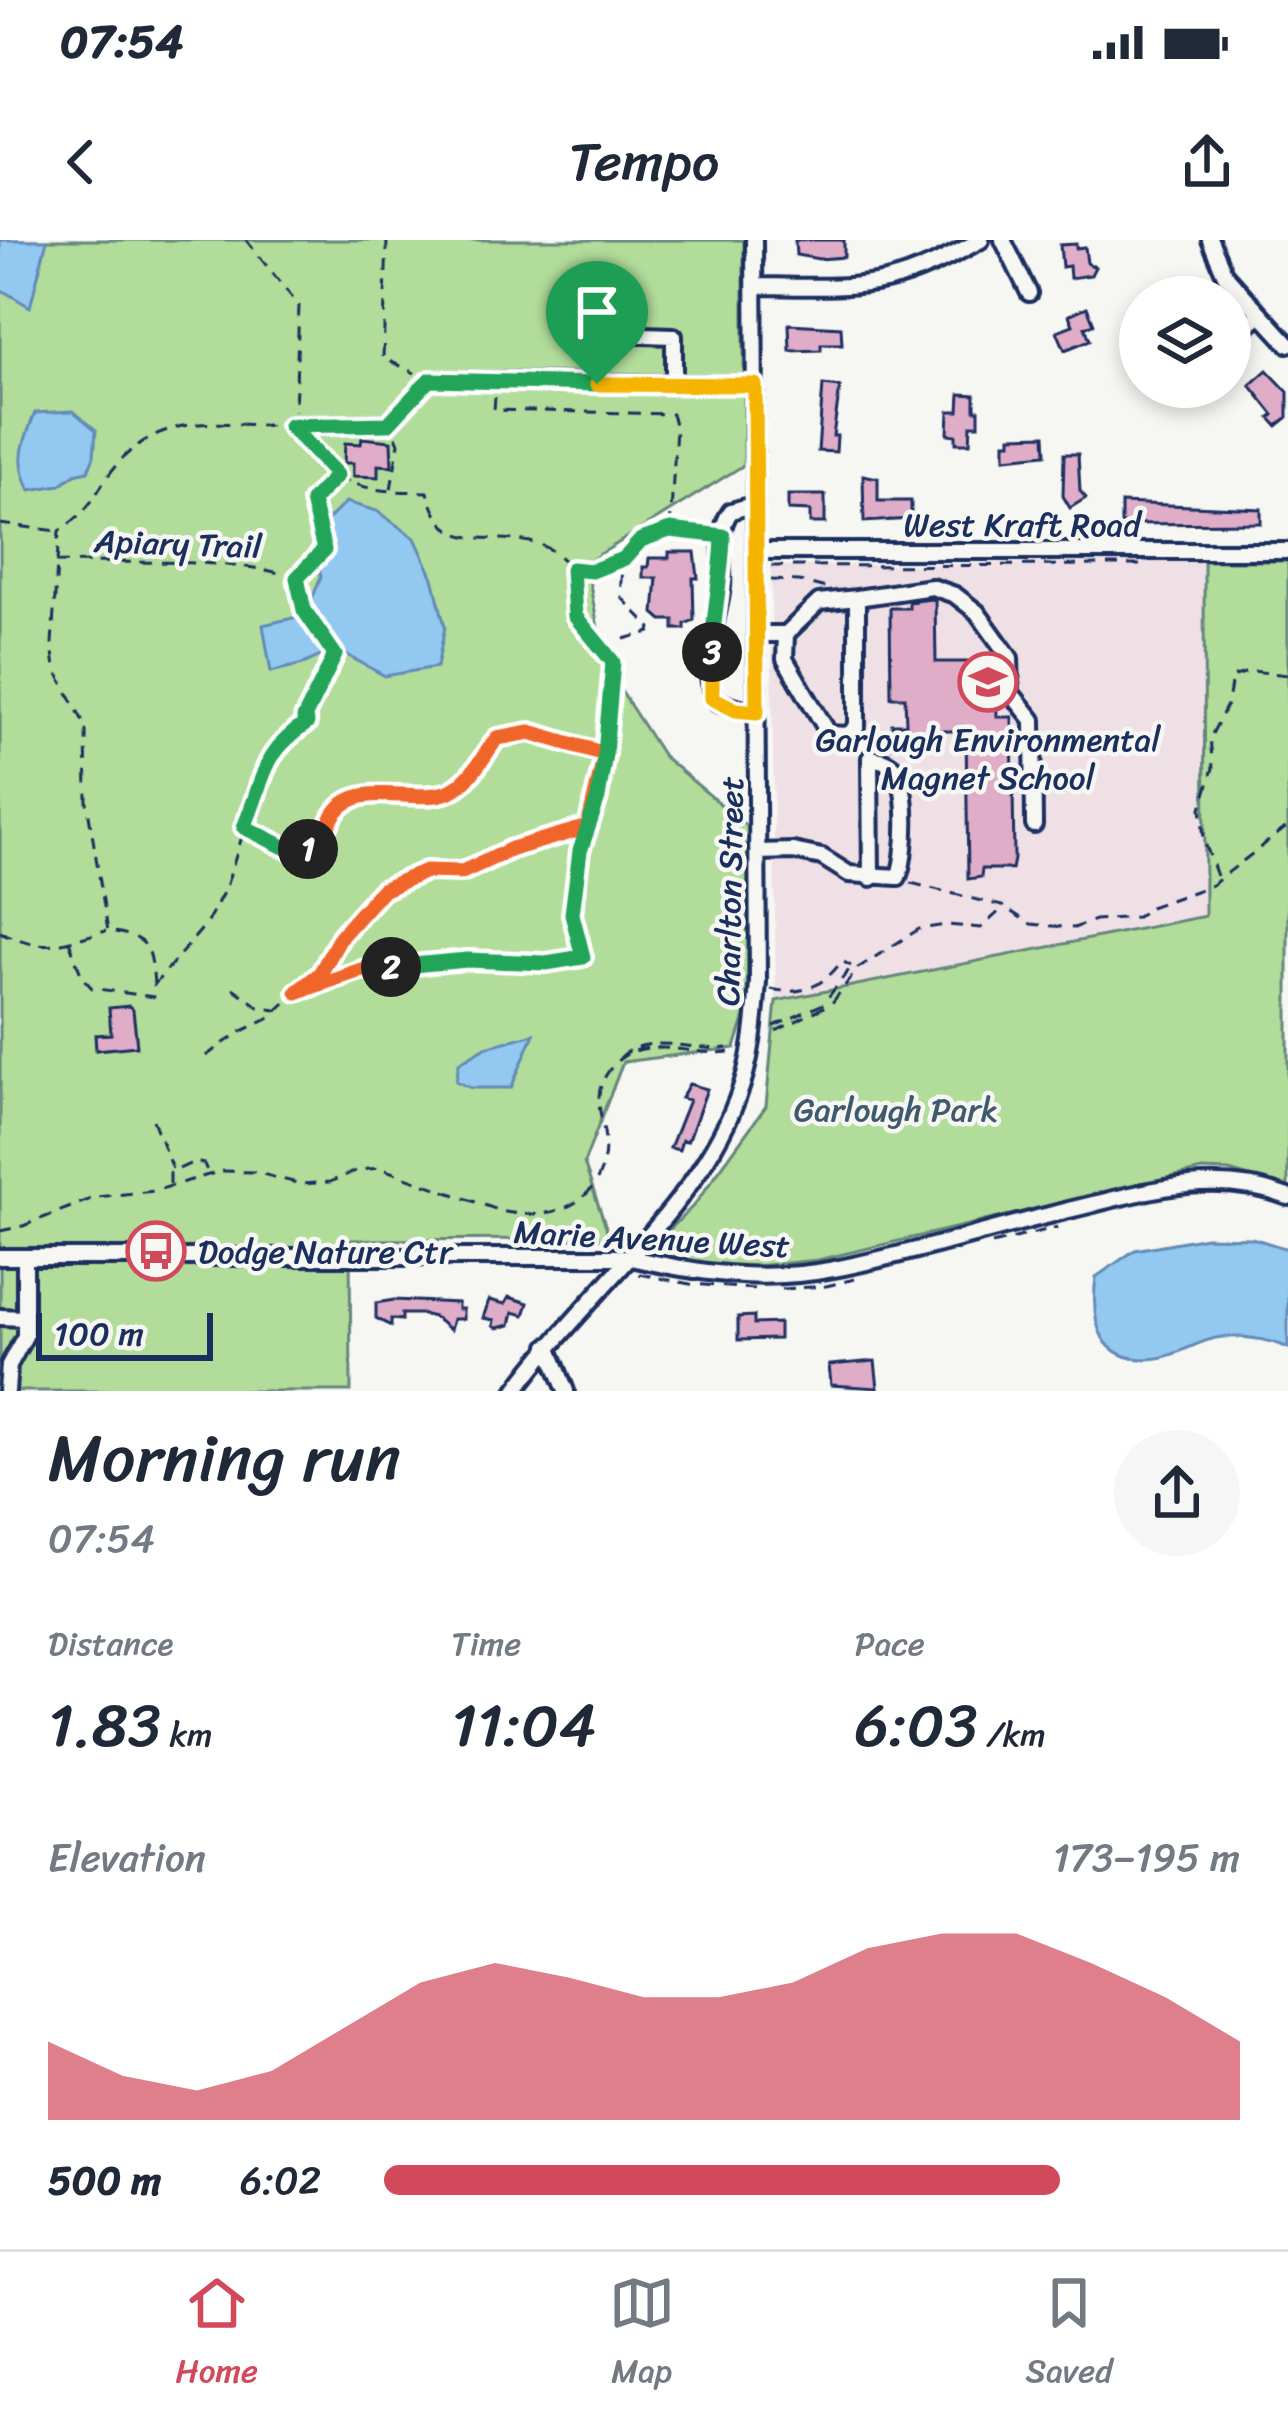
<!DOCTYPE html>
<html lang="en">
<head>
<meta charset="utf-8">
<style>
	:root { --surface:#fff; --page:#f6f6f7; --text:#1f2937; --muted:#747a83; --line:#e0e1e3; --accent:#d1495b }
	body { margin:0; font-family:Sriracha,sans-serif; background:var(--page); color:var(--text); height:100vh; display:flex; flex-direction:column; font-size:45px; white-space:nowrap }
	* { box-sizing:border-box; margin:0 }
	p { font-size:39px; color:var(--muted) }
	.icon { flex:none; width:66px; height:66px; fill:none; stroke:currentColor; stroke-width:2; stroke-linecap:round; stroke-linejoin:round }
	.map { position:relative; height:1151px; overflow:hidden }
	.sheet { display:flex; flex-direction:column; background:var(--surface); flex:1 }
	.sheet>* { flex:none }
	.fabs { position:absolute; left:1119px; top:36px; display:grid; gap:24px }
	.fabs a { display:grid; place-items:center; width:132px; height:132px; border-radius:50%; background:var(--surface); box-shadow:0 6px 18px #0003; font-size:60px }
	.scale { position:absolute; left:36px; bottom:30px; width:177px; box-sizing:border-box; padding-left:12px; border:6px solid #1b2f5e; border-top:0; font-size:33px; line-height:42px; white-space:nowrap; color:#1b2f5e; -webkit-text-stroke:9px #f6f6f2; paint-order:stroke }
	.pin { position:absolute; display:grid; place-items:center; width:102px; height:102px; color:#fff; margin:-123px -51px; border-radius:50% 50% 50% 0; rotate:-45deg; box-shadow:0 0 12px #0007 }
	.pin .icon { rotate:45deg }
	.km { position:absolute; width:60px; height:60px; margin:-30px; border-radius:50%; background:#222; color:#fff; font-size:33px; line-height:60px; text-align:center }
	.round { display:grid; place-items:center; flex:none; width:126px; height:126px; border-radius:63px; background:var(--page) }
	.headline { display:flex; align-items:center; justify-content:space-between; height:204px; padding:0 48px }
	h1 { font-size:66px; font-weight:600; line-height:90px }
	.metrics { display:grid; grid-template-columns:repeat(3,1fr); gap:18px; height:204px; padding:12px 48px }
	.metrics div { display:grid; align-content:center }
	.metrics b { font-size:60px; font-weight:600 }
	.metrics small { font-size:33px; font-weight:400 }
	.metrics p { font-size:33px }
	.chart { height:336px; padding:24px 48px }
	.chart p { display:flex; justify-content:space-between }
	.chart svg { width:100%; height:216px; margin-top:12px; fill:var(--accent); opacity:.7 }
	ul { padding:0 48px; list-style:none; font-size:39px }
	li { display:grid; grid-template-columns:192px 144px 1fr; align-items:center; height:90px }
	li i { height:30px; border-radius:15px; background:var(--accent) }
	.status { display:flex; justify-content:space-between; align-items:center; height:84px; padding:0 60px; background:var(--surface); direction:ltr }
	.status svg { height:33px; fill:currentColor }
	header { display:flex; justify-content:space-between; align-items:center; height:156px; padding:0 48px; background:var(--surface); font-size:54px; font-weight:600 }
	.menu { display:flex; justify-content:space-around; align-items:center; height:168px; border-top:3px solid var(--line); background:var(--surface); font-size:33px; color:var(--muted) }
	.menu a { display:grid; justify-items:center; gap:6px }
	.menu .selected { color:var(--accent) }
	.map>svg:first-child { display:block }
</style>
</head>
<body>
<div class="status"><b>07:54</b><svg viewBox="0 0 49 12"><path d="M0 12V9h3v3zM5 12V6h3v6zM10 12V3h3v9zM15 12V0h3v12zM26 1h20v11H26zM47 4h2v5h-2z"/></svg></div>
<header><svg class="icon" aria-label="back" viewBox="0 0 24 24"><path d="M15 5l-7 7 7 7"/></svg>Tempo<svg class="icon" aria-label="share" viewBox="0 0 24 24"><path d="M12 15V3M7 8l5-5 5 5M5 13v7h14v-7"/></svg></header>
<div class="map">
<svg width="1288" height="1151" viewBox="0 0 1288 1151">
	<rect width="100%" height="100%" fill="#f6f6f2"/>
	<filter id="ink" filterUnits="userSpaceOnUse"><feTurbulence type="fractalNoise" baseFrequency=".00833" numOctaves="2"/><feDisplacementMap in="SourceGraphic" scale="24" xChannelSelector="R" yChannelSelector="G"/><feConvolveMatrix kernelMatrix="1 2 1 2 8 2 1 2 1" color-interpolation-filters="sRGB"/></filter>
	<g filter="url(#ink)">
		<path fill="#efe0e6" d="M1204 321 1205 676 776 761 771 326Z"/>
		<path fill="#b1dc99" stroke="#66867c" stroke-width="3" d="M0 0H744V225L586 323 605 426 663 516 749 588 747 770 735 808 623 822 584 923 610 999 350 1000 351 1151H0Z
			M1204 321H1288V948L1229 931 1202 930 818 1020 727 1029 648 1011 695 964 766 866 776 761 1205 676Z"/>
		<path fill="#93c8f1" stroke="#638bb6" stroke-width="3" d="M0 0H47L30 67 0 49Z
			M73 171 96 190 94 216 88 231 75 234 60 245 30 250C15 220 23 203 35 173Z
			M346 262 377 271 415 298 433 338 445 387 437 427 385 436 336 409 303 424 271 432 263 385 306 375 321 336 315 317 323 305 326 282Z
			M534 794 511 848H471L456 841 459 823 486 807Z
			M1206 997 1252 998 1288 1009V1108C1268 1099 1244 1096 1222 1097 1200 1099 1180 1115 1158 1118 1100 1126 1090 1084 1096 1037L1135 1010Z"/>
		<path fill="#e0adc9" stroke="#1b2f5e" stroke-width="3" d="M795 0H844V17L819 19 796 15Z
			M1076 4V8L1085 7 1087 23 1095 27 1091 35 1070 38 1069 26 1062 27 1060 5Z
			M1087 67 1094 84 1085 87 1090 100 1065 110 1057 91 1073 85 1069 75Z
			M789 84 841 87 842 104H821V110L790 111Z
			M1267 130 1288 152V177L1277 186 1270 178 1274 175 1250 145Z
			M823 145 840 147 833 196H837L836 212 818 211Z
			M960 154 975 155V170H979V185H971L970 203H956V195L948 194 949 171H959Z
			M1045 195 1046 214 1005 218V202H1011V196Z
			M362 198 391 201 392 226 378 225V237L353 236V223H344L345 203 361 204Z
			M1064 214H1078L1080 251 1086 258 1070 268 1063 256Z
			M863 235 878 238V261H911V279L864 282Z
			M788 255H825V283H810V271L788 270Z
			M1121 263 1261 269V283L1121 284Z
			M669 312H695L698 338H693L694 380 685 384V389H674V380H662L654 373 657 338H643V327H648L649 318H669Z
			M931 359 935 360 936 422H974V436H996L997 477H1012L1014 619 1012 629H982L981 637 968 639 966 491H917V506L893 507 892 484H906L905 457H891L890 368H909V362Z
			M129 766 133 770 137 806 96 810 95 795 111 794 109 768Z
			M689 844 707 849 690 896 687 901 682 900 679 910 670 908 689 860 681 858Z
			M509 1057 528 1063 524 1075 513 1072 510 1085 497 1088 493 1086 494 1080 483 1078 489 1060 505 1064Z
			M394 1060 458 1063V1069H463V1079H453L450 1090 434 1077 421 1074H402V1080L391 1079V1086L376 1078V1063Z
			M754 1076V1084L779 1083V1099L738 1100V1077Z
			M875 1121 878 1148 831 1145 829 1125Z"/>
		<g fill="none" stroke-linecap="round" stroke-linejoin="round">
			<defs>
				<path id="minor" d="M1003 0 1029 53
					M1210 0 1225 35 1288 104
					M755 46C798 46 844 50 886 41 920 33 951 16 981 0
					M1230 102 1260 74
					M597 144 600 101 613 94 674 96V145
					M290 186 388 184 429 140 755 145
					M756 264 731 271C715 292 724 322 722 347 718 377 698 436 717 462L757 472
					M756 311H1288
					M857 358 932 347 955 355 977 372 1010 418 1011 453 1033 480 1034 585
					M756 394H786L819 362 857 358V486L848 495 829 494 785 419 786 394
					M758 612 793 611 822 617 849 634 898 637C907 619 909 546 896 530 890 522 880 519 870 518L871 638
					M0 1017H627C696 1033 763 1043 834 1029 912 1014 988 990 1065 971 1140 953 1212 928 1288 957
					M0 1077 25 1078
					M548 1106 566 1151
					M7 1151 9 1125 25 1096V1017
					M515 1151C584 1056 696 968 737 859 752 821 755 782 758 742L754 0"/>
			</defs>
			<use href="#minor" stroke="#1b2f5e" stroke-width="22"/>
			<path stroke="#1b2f5e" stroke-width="3" stroke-dasharray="12 9" stroke-linecap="butt" d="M246 0 299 66 295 171
				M387 0 383 118 415 133
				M495 157 494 170 672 174 676 188 670 290 711 294
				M338 236C367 253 396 251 428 252 443 310 477 294 524 301 578 308 552 347 625 318
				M391 249 399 203 395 195
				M0 284 58 291
				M56 322C123 324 236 316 295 338
				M771 326 1140 325
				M771 340 799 341 826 348
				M624 399 650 392 651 388 622 358C616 320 634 302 668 291
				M245 588 288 609 318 608C324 597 328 584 335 573 358 540 411 563 445 553 468 547 483 516 497 498L530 492 605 514
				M1217 636 1204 600 1201 568 1213 528 1210 498 1228 463 1232 437 1251 431 1288 435
				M911 643 1002 666 1031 684 1074 688 1095 680 1137 677 1150 667 1212 645 1288 586
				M0 692C49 713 57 704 106 691
				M69 701 82 737 92 748 154 757V745L206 684 226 647 267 518 280 501 307 483 305 478 336 415 304 370 297 338 324 310 312 261 337 235 302 198
				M154 745C151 705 149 697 108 691L87 562 86 487 55 428 52 404 59 291C97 266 94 250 120 221 167 172 218 184 279 186
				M233 748 259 767 276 770
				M771 749C803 756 823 746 842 721L851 726
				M298 751 319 733 341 696 383 650 426 631 462 632 512 609 588 587
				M774 786 823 764 852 726
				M776 791 832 763 858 728 919 689 947 685 981 688 1002 669
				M206 816 238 793 268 779 297 752 361 730 467 720 546 723 583 717 572 674 580 611 598 558 610 484 613 423 575 376 572 329
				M620 818C646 791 693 812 727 808
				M153 880 172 929
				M170 944V933L194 922 204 924 207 931
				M0 991 23 986 96 957 154 951 222 931 254 932 301 944 330 942 358 930 380 928 501 971C553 983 606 963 605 903 605 888 598 872 599 857 599 843 610 826 621 818 651 796 695 817 729 812
				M992 1004 1058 987
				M639 1034 690 1044 754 1049
				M782 1049 826 1046 855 1039"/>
			<use href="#minor" stroke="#f6f6f2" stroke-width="14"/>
		</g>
	</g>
	<g fill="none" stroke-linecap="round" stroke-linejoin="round" filter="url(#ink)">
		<defs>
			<path id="split-1" d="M308 609H288L244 587C266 538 258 516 307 483L304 478 335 415 304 370 297 338 324 310 312 261 337 235 290 186 388 184 429 140 597 144"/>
			<path id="split-2" d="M308 609 318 608C324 597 328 584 335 573 358 540 411 563 445 553 468 547 483 516 497 498L530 492 605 514 588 587 512 609 462 632 426 631 382 650 341 696 320 734 297 752 361 730 391 727"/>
			<path id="split-3" d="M391 727 467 720 546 723 583 717 572 674 580 611 598 558 605 514 613 422 575 376 572 329 592 331 625 318 641 300 670 290 723 296C722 336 713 373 712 412"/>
			<path id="split-4" d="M597 144 755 145 757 472 736 470 712 458V412"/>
		</defs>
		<use href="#split-1" stroke="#fff" stroke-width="24"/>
		<use href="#split-2" stroke="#fff" stroke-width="24"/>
		<use href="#split-3" stroke="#fff" stroke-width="24"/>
		<use href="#split-4" stroke="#fff" stroke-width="24"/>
		<use href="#split-1" stroke="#22a559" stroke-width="15"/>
		<use href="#split-2" stroke="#f0652b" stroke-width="15"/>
		<use href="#split-3" stroke="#22a559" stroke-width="15"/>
		<use href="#split-4" stroke="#f5b400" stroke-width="15"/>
	</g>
	<defs>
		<symbol id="school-ring" viewBox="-11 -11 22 22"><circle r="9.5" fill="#f6f6f2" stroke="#d1495b" stroke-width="1.5"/><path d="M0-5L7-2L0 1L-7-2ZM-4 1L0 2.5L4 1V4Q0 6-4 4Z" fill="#d1495b"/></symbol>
		<symbol id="bus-ring" viewBox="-11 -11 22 22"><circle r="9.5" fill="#f6f6f2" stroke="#d1495b" stroke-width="1.5"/><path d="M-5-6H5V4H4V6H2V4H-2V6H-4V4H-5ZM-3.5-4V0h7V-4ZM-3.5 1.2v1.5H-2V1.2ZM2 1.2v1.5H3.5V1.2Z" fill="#d1495b"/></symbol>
	</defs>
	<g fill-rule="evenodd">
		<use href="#school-ring" x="955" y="409" width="66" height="66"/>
		<use href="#bus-ring" x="123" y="978" width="66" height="66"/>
	</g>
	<g text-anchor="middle" stroke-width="9" stroke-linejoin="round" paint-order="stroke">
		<g font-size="33" fill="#1b2f5e" stroke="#f6f6f2">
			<text x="1022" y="296">West Kraft Road</text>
			<text transform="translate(178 303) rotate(2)" y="12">Apiary Trail</text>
			<text transform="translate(729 651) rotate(-89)" y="12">Charlton Street</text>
			<text transform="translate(652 998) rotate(3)" y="12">Marie Avenue West</text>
		</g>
		<g font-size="33" fill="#1b2f5e" stroke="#f6f6f2">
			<text x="988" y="511">Garlough Environmental<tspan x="988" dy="38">Magnet School</tspan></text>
			<text x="198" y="1023" text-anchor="start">Dodge Nature Ctr</text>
		</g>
		<g font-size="33" fill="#405a6d" stroke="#f6f6f2">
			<text x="896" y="881">Garlough Park</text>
		</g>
	</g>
</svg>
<div class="fabs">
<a><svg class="icon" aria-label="layers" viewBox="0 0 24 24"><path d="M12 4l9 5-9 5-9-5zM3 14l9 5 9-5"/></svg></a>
</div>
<div class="scale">100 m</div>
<div class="pin" style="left:597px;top:144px;background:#1e9e55"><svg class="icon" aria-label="arrive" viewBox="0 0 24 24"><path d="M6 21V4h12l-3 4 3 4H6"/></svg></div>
<b class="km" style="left:308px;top:609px">1</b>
<b class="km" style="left:391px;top:727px">2</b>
<b class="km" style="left:712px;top:412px">3</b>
</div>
<section class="sheet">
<div class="headline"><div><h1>Morning run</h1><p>07:54</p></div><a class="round"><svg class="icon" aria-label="share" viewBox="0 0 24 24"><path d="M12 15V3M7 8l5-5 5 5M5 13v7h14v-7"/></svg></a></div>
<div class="metrics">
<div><p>Distance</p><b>1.83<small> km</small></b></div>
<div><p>Time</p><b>11:04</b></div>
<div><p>Pace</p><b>6:03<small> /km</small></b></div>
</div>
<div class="chart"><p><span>Elevation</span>173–195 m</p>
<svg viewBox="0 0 160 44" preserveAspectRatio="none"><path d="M0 44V28L10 35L20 38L30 34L40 25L50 16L60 12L70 15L80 19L90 19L100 16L110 9L120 6L130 6L140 12L150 19L160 28V44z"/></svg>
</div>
<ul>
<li><b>500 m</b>6:02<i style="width:79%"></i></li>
</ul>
</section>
<nav class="menu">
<a class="selected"><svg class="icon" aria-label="home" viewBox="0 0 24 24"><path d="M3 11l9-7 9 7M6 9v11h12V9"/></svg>Home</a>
<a><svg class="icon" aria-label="map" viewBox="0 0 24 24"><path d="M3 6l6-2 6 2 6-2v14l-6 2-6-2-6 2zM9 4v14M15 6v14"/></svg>Map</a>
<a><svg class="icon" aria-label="saved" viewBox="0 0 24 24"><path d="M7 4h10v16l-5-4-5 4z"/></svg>Saved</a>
</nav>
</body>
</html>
